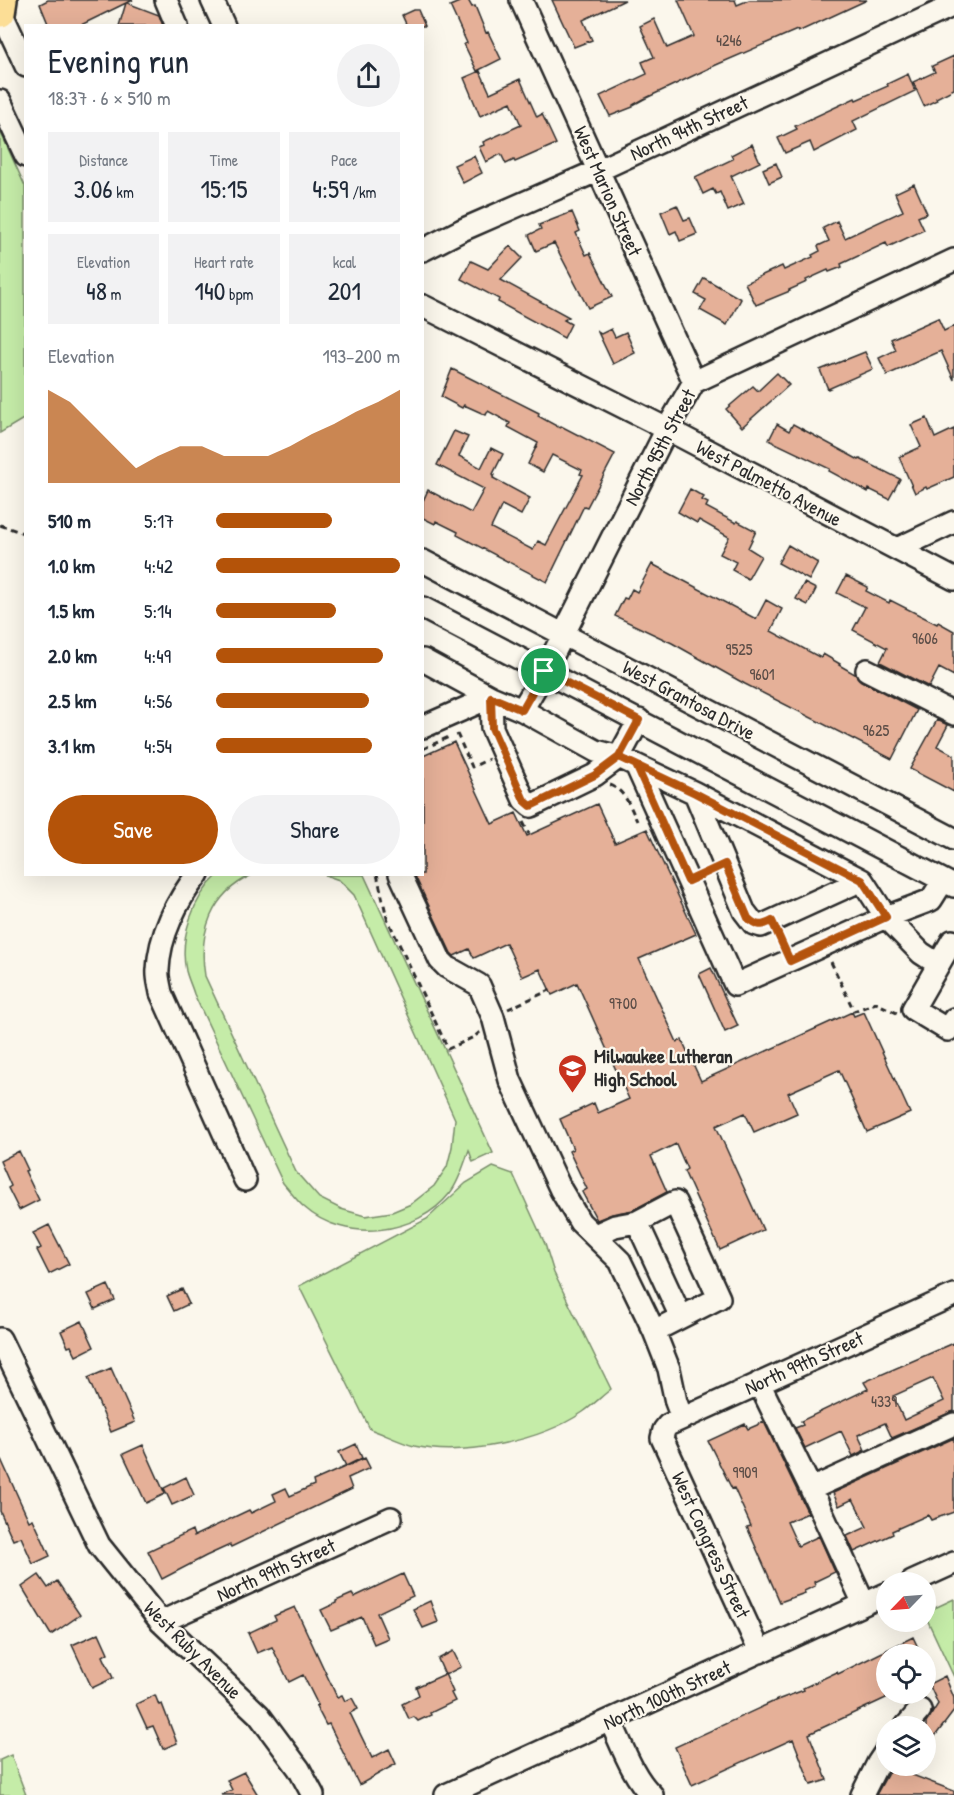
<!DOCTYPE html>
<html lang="en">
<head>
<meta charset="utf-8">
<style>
	:root { --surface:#fff; --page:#f2f2f3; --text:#1f2937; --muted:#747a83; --accent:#b45309 }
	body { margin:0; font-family:"Patrick Hand",sans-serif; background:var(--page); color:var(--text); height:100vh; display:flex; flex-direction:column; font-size:22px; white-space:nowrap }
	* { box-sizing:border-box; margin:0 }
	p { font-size:20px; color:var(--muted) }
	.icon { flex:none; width:33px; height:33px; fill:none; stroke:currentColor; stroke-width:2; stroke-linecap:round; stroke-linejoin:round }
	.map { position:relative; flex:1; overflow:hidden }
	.side { position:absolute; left:24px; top:24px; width:400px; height:852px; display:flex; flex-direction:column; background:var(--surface); border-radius:0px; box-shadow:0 6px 24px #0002 }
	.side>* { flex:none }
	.needle { width:39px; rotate:245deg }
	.controls { position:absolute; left:876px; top:1572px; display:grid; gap:12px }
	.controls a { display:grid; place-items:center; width:60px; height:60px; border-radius:50%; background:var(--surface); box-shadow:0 6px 24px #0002; font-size:30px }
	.pin { position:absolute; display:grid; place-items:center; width:51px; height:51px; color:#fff; margin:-26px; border:3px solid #fff; border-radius:50%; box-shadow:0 2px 6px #0007 }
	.round { display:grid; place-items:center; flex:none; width:63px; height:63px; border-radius:32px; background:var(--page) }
	.overview { display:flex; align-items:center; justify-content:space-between; height:102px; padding:0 24px }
	h1 { font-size:33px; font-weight:600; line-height:45px }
	.stats { display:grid; grid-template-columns:repeat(3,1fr); gap:9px; height:102px; padding:6px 24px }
	.stats div { display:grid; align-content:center; border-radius:0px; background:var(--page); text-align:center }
	.stats b { font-size:26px; font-weight:600 }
	.stats small { font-size:16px; font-weight:400 }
	.stats p { font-size:16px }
	.chart { height:168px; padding:12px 24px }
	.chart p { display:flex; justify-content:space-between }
	.chart svg { width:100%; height:108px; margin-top:6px; fill:var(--accent); opacity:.7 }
	.cta { display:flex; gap:12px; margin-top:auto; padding:12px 24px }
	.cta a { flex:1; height:69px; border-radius:36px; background:var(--accent); color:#fff; font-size:24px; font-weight:600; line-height:69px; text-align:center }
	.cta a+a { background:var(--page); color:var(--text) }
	ul { padding:0 24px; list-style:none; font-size:20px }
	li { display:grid; grid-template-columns:96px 72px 1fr; align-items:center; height:45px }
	li i { height:15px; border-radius:8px; background:var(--accent) }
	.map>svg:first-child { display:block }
</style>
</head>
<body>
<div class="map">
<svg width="954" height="1795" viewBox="0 0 954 1795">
	<rect width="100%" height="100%" fill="#fbf7ec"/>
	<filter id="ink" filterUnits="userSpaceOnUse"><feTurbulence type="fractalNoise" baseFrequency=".0167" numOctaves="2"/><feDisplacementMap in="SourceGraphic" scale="12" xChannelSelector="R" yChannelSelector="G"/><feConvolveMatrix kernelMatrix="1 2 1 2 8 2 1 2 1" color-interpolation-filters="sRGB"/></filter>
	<g filter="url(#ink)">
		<path fill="#c5eca8" stroke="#788c6a" stroke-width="1.5" d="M0 131 25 186V418L0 433Z
			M218 875H252C211 894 198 933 205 976L296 1172 319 1198 341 1209 365 1216 392 1212 411 1204 434 1186 447 1167 452 1147 455 1119 354 895 339 880 325 875H364L493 1153 473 1162 469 1150C464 1164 459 1182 450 1193 417 1235 345 1244 304 1207 296 1200 290 1191 283 1183L194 994C192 987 188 979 186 971 179 938 193 897 218 875Z
			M493 1167 513 1174 545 1244 554 1273 611 1389C602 1396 593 1405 583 1412 541 1441 463 1457 414 1446 399 1442 384 1434 370 1429L299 1286 427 1219 466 1183Z
			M954 1599V1677L926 1617V1612Z
			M11 1755 26 1795H0V1760Z"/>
		<path fill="#e5b098" stroke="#2b2b2b" stroke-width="1.5" fill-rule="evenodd" d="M48 0H133L127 3 159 15 163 26H119L126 3 79 26H49L40 4Z
			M464 0H468L472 7 475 6 486 33 488 32 501 59 477 71 464 44 467 43 450 6Z
			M552 0H625L583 20 592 40 574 47Z
			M678 0H735L737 5 749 0H867L798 32 797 30 716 65 644 99 633 105V107L610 116 600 96 647 74 642 62 654 57 640 26 654 19 667 48 694 36Z
			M413 10H418L425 26H407L402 15Z
			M954 56V89L936 98 937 100 924 106 913 82 935 72 932 66Z
			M480 71 490 93 520 79 537 117 542 114 556 144 515 162 514 160 506 164 501 154 486 162 479 147 484 145 483 142 521 125 511 102 480 116 464 78Z
			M908 74 915 91 853 121 857 130 814 152 810 142 785 153 778 138 797 129 795 126 855 98 856 100 888 86 887 84Z
			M752 144 760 162 731 176 744 204 728 211 720 192 716 194 713 189 703 194 695 177 733 159 731 155Z
			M474 156 482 173 463 183 454 165Z
			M776 163 782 177 769 183 763 169Z
			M914 184 927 213 918 217 924 230 888 247 886 243 841 264 842 267 829 272 828 270 806 280 807 282 789 290 790 291 756 305 745 283 782 266 784 270 813 257 812 255 820 251 818 246 829 241 823 228 837 221 845 238 903 211 895 193Z
			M677 205 684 220 690 218 697 234 680 241 676 231 670 234 661 212Z
			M572 212 580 231 576 233 586 255 590 253 612 297 588 308 554 243 536 251 529 235 541 229 539 225Z
			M510 246 522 258 501 280 569 317 564 320 571 324 564 338 498 302 499 299 461 279 471 261 488 269Z
			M704 278 741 299 727 325 700 310 706 300 695 294Z
			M938 318 944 331 954 326V380L941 351 887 375 879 358 896 350 891 339Z
			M611 329 615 337 626 332 635 353 613 364 598 332 601 334Z
			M865 352 873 369 828 389 820 370Z
			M452 369 539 413 538 416 560 428 561 426 615 454 587 507 584 506 547 582 457 535 458 532 436 521 435 524 423 518V501L428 490 471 513 484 489 437 465 454 431 468 437 459 456 481 468 491 448 503 454 493 474 495 475 493 478 530 498 521 515 502 505 491 528 533 550 538 541 546 545 583 475 580 474 582 470 552 455 543 472 528 464 538 443 508 427 510 423 488 411 486 415 464 405 462 408 441 397Z
			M777 373 789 385 742 427 726 409 753 386 758 391Z
			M927 418 935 438 954 429V477L927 489 926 487 915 493 899 457 921 447 911 425Z
			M777 424 789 431 793 424 859 460 860 459 900 479 889 499 869 489 868 492 829 471 830 469 769 440Z
			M690 489 704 497 702 500 708 503 706 507 736 523 737 521 756 531 748 548 761 556 748 579 732 570 736 562 720 554 729 537 699 520 697 523 678 512Z
			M788 545 818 563 809 580 778 563Z
			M652 564 756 619 766 600 782 609 771 631 821 658 823 654 840 664 839 665 855 674 861 681 917 710 892 759 745 684 672 643 615 616 624 598 627 599 632 589 637 592Z
			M846 576 868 587 866 591 889 603 890 600 937 624 938 622 954 631V676L939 668 929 687 880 662 887 648 853 630 865 607 837 593Z
			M804 583 816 589 808 605 796 599Z
			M937 720 948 725 937 746 954 755V792L910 769Z
			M454 742 492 824 516 813 527 836 597 804 615 843 647 829 696 934 639 959 677 1042 682 1040 701 1081 852 1012 854 1016 864 1012 910 1113 867 1132 839 1070 788 1093 797 1113 754 1132 745 1113 716 1126 763 1230 720 1250 684 1171 687 1169 676 1144 651 1156 667 1192 633 1210 612 1214 597 1220 582 1192 587 1189 569 1151 573 1149 560 1119 594 1103 598 1113 629 1099 577 983 552 995 540 969 522 977 506 943 474 958 469 949 454 956 451 953 414 874H423V756Z
			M711 968 738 1026 725 1032 699 974Z
			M19 1151 28 1170 25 1171 39 1200 19 1210 8 1188 11 1186 0 1161Z
			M49 1225 69 1264 49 1274 37 1250 41 1248 33 1233Z
			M108 1285 115 1300 95 1309 88 1294Z
			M182 1289 189 1304 174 1311 167 1296Z
			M82 1321 94 1347 76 1356 71 1346 68 1347 61 1331Z
			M954 1343V1411L892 1438 885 1423 858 1435 865 1450 853 1456 841 1431 805 1448 795 1428 803 1425 801 1421 868 1389 864 1382ZM933 1378 944 1401 904 1420 893 1396Z
			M111 1368 135 1422 111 1432 88 1378Z
			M764 1422 808 1513 787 1522 798 1546 819 1536 835 1572 814 1582 815 1586 804 1591 805 1593 780 1602 747 1527 751 1526 734 1488 732 1489 708 1441 745 1424 748 1429Z
			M954 1438V1512L931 1520 928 1515 892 1531 893 1534 854 1552 847 1536 867 1527 853 1499 839 1506 833 1493Z
			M356 1444 362 1458 346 1466 339 1452Z
			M143 1445 165 1494 146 1503 123 1454Z
			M0 1457 29 1521 33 1519 50 1556 33 1564 21 1537 13 1540 0 1511Z
			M365 1458 370 1468 348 1478 352 1489 231 1547 230 1545 206 1556 162 1579 148 1551 192 1530 194 1536 249 1510 251 1513 276 1501 273 1494 286 1488 290 1496 314 1485 313 1481Z
			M186 1477 194 1495 172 1505 164 1488Z
			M403 1574 413 1596 377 1613 388 1638 374 1644 362 1617 331 1630 321 1610 336 1603V1601L352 1594 354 1597Z
			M39 1575 48 1588 57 1581 80 1615 51 1635 22 1587Z
			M430 1601 438 1622 423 1628 413 1609Z
			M295 1607 337 1697 342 1695 345 1701 352 1698 358 1709 350 1713 372 1758 389 1749 396 1764 359 1785 329 1724 326 1725 316 1706 318 1705 303 1675 289 1682 272 1647 257 1653 248 1633 276 1620 274 1616Z
			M99 1633 108 1653 103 1656 113 1678 92 1688 72 1645Z
			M913 1637 921 1654H886V1698L809 1734 827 1780 811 1785 793 1739 692 1785 675 1747 777 1700 804 1690 803 1688 837 1672 838 1674Z
			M453 1651 461 1667 445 1675 438 1659Z
			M445 1674 453 1692 451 1693 455 1701 430 1713 431 1715 418 1721 414 1717 409 1719 402 1704 419 1695 416 1687Z
			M945 1676 954 1698V1711L926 1748V1723L938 1704 929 1684Z
			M155 1695 159 1705 162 1704 177 1743 163 1749 153 1726 147 1728 136 1704Z
			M892 1766H912L907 1773 954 1791V1795H876Z
			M244 1772 258 1795H221L232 1790 227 1780Z"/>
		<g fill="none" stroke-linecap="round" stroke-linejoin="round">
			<defs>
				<path id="minor" d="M166 0 177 26
					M212 0 224 26
					M521 0 694 382
					M0 10 26 66
					M0 101 26 156
					M423 250 462 230 599 170 954 5
					M423 306 667 429 954 579
					M897 549 954 522
					M423 561 954 839
					M423 608 954 886
					M423 660 491 697 522 710 596 751 619 757 695 793 862 880 886 917 921 953 938 964
					M867 670 954 714
					M491 697 492 728 524 800 531 806 595 775 619 757 639 720
					M522 710 545 671 667 429 694 382 954 260
					M423 727 491 697
					M636 765 735 985 886 917 931 900 943 881
					M695 793 744 911 754 924 761 926 862 880
					M198 874C177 900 159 936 158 970 157 977 160 986 161 993L245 1180
					M400 874 440 960 447 967 479 985 493 1017 510 1080 561 1190 580 1222 620 1261 654 1331
					M954 943 952 941 913 1009 948 1030 954 1019
					M595 1235 615 1226 637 1222
					M681 1317 637 1222 675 1202 719 1298 654 1331 669 1369 676 1402 682 1418
					M0 1339 99 1545 161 1622 259 1715 299 1769 313 1795
					M759 1383 811 1489 864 1604
					M811 1489 954 1424
					M912 1582 954 1563
					M161 1622 391 1518
					M760 1652 662 1438 664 1430 668 1425 954 1295
					M610 1720C621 1743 633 1778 652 1795
					M906 1726 920 1710
					M446 1795 886 1594
					M862 1795 878 1763 886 1751"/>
				<path id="major" d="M1 13 3 0"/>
			</defs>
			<use href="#minor" stroke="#2b2b2b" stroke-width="26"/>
			<use href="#major" stroke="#2b2b2b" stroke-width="32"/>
			<path stroke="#2b2b2b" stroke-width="3" stroke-dasharray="6 4.5" stroke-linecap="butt" d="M0 525 26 534
				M457 734 472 767 489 759
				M423 749 451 736
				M610 785C625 791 630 806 637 821
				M523 822 529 834
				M377 874 387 918 448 1049 474 1037 480 1032
				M831 962 854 1011 876 1003 897 1013
				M508 1009 550 990"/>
			<use href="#minor" stroke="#fbf7ec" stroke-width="21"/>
			<use href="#major" stroke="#fcde96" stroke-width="27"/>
		</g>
	</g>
	<g fill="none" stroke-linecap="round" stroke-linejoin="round" filter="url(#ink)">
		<defs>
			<path id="route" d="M544 671 522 710 491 697 492 728 524 800 531 806 595 775 619 757 695 793 862 880 886 917 790 961 772 921C762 926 757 927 748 918L725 864 688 881 636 765 619 757 639 720 544 671"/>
		</defs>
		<use href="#route" stroke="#fff" stroke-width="12"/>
		<use href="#route" stroke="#b45309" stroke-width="8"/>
	</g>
	<defs>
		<symbol id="school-pin" viewBox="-11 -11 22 30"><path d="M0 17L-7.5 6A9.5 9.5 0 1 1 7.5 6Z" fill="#c8321e" stroke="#fbf7ec"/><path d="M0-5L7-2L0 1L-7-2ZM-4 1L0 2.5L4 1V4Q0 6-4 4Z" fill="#fff"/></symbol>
	</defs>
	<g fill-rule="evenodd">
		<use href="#school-pin" x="556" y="1052" width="33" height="45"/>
	</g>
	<g text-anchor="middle" stroke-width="4.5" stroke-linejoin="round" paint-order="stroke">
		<g font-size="16" fill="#5a4c46">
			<text x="729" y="46">4246</text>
			<text x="925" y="644">9606</text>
			<text x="739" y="655">9525</text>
			<text x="762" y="680">9601</text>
			<text x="876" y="736">9625</text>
			<text x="623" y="1009">9700</text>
			<text x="884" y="1407">4339</text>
			<text x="745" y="1478">9909</text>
		</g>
		<g font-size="20" fill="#2b2b2b" stroke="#fbf7ec">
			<text transform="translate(689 128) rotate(-25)" y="7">North 94th Street</text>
			<text transform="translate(608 191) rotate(66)" y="7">West Marion Street</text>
			<text transform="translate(660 447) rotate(-62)" y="7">North 95th Street</text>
			<text transform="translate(769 483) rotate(28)" y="7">West Palmetto Avenue</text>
			<text transform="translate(689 700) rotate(28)" y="7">West Grantosa Drive</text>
			<text transform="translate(804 1363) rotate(-24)" y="7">North 99th Street</text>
			<text transform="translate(711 1545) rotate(65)" y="7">West Congress Street</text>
			<text transform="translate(276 1570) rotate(-24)" y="7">North 99th Street</text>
			<text transform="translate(193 1650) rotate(45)" y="7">West Ruby Avenue</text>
			<text transform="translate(667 1695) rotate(-25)" y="7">North 100th Street</text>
		</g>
		<g font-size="20" font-weight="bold" fill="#2b2b2b" stroke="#fbf7ec" text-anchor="start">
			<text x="594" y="1063">Milwaukee Lutheran<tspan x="594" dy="23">High School</tspan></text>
		</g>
	</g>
</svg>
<div class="controls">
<a><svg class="needle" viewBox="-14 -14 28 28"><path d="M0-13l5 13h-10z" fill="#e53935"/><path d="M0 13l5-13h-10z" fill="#747a83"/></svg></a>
<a><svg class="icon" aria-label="locate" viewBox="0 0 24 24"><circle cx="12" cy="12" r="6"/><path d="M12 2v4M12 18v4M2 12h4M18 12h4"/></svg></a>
<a><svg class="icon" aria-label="layers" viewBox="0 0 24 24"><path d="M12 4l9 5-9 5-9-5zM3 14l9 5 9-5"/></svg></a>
</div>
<div class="pin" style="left:544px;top:671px;background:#1e9e55"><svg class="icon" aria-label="arrive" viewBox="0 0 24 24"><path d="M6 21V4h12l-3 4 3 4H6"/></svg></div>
<section class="side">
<div class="overview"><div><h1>Evening run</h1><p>18:37 · 6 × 510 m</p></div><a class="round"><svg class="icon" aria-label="share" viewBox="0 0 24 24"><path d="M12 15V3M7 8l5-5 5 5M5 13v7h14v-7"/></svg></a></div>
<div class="stats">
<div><p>Distance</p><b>3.06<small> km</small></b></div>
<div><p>Time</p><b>15:15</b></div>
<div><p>Pace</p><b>4:59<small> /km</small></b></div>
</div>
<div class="stats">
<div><p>Elevation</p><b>48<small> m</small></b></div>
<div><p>Heart rate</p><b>140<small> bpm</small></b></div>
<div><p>kcal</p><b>201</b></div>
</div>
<div class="chart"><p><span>Elevation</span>193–200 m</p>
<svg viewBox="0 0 160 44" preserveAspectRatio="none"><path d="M0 44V6L10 11L20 20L30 29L40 38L50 33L60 29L70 29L80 33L90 33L100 33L110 29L120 24L130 20L140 15L150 11L160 6V44z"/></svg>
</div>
<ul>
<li><b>510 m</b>5:17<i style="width:63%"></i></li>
<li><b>1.0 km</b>4:42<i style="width:100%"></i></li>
<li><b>1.5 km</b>5:14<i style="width:65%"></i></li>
<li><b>2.0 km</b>4:49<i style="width:91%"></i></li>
<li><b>2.5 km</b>4:56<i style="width:83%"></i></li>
<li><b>3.1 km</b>4:54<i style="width:85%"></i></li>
</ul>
<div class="cta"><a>Save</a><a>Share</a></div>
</section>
</div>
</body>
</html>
